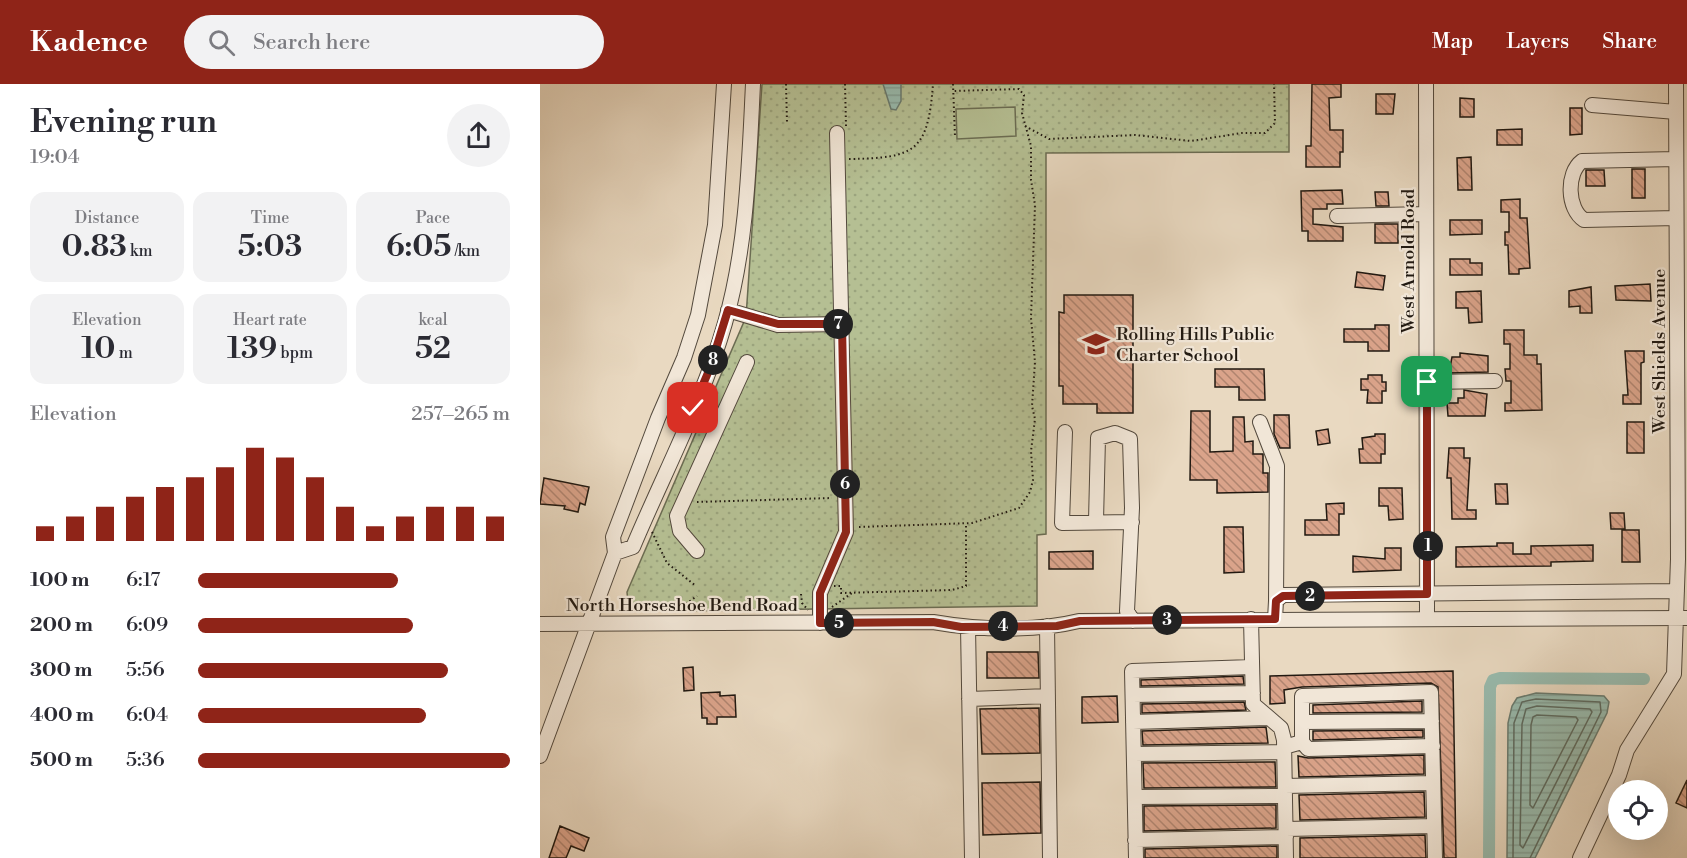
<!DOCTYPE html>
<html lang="en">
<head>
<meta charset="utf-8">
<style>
	:root { --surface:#fff; --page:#f2f2f3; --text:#2b2b33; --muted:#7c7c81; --accent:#8f2418 }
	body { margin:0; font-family:"Libre Bodoni",serif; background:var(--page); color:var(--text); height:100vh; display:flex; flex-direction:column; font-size:22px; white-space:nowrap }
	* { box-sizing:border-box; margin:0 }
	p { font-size:20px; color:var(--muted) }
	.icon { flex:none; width:33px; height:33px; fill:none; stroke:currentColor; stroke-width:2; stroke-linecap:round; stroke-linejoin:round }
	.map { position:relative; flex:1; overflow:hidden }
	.sheet { display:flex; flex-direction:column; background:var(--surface); width:540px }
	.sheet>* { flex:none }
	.tools { position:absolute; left:1068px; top:696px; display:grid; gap:12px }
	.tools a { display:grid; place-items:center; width:60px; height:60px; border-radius:50%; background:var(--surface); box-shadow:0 6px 24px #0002; font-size:30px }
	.pin { position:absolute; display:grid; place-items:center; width:51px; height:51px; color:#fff; margin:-26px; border-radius:12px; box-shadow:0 3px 9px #0006 }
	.km { position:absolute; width:30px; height:30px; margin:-15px; border-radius:50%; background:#222; color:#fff; font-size:16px; line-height:30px; text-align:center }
	.round { display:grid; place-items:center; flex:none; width:63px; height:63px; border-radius:32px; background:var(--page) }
	.overview { display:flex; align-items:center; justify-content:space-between; height:102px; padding:0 30px }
	h1 { font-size:33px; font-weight:600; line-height:45px }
	.figures { display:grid; grid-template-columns:repeat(3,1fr); gap:9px; height:102px; padding:6px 30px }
	.figures div { display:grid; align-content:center; border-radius:15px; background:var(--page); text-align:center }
	.figures b { font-size:30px; font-weight:600 }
	.figures small { font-size:16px; font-weight:400 }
	.figures p { font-size:16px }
	.chart { height:168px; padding:12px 30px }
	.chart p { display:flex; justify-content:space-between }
	.chart svg { width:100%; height:108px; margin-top:6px; stroke:var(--accent); stroke-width:6 }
	ul { padding:0 30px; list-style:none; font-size:20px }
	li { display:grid; grid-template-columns:96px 72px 1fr; align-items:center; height:45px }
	li i { height:15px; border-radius:8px; background:var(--accent) }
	header { display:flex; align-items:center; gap:36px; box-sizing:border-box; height:84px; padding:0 30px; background:var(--accent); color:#fff }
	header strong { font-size:28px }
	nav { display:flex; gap:33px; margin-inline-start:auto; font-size:21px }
	.search { width:420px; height:54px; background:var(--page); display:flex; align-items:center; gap:15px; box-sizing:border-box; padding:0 21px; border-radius:33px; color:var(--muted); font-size:22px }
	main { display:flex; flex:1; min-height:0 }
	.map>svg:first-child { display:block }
</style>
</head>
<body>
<header>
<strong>Kadence</strong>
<div class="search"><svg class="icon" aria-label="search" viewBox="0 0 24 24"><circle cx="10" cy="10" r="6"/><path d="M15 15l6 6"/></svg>Search here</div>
<nav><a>Map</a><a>Layers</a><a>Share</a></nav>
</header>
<main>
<section class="sheet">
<div class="overview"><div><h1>Evening run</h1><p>19:04</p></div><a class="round"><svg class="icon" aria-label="share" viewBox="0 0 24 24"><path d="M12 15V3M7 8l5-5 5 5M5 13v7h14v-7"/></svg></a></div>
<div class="figures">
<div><p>Distance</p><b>0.83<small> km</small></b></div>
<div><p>Time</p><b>5:03</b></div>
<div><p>Pace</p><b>6:05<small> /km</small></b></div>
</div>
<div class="figures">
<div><p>Elevation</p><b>10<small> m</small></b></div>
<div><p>Heart rate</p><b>139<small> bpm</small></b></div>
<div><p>kcal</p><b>52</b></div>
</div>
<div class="chart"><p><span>Elevation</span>257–265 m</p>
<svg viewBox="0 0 160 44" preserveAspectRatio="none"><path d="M5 44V38M15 44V34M25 44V30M35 44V26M45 44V22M55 44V18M65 44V14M75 44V6M85 44V10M95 44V18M105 44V30M115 44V38M125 44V34M135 44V30M145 44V30M155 44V34"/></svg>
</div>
<ul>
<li><b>100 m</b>6:17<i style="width:64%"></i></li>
<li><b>200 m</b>6:09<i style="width:69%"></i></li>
<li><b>300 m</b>5:56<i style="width:80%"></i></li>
<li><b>400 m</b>6:04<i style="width:73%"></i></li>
<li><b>500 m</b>5:36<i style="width:100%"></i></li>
</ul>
</section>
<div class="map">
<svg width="1147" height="774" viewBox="0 0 1147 774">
	<defs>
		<pattern id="park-dots" width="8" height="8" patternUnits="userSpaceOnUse" patternTransform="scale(1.5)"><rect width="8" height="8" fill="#b5bf93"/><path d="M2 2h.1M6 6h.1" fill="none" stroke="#9ba47e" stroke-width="1.8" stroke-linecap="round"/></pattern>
		<pattern id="water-rules" width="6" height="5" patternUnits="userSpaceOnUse" patternTransform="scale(1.5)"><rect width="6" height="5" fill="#98bbae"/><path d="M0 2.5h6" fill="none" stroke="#83a095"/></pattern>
		<pattern id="building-back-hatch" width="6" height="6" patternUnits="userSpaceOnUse" patternTransform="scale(1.5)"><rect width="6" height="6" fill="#daa38a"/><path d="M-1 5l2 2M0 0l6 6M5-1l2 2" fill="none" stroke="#b0846f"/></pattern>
	</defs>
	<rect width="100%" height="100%" fill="#e9d9c1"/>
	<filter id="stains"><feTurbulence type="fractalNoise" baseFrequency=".00333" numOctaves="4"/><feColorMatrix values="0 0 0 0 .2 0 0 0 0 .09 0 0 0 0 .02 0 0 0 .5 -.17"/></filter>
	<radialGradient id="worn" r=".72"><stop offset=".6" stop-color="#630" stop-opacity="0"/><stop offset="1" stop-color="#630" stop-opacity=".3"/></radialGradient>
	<path fill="url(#park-dots)" stroke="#6b6c52" stroke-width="1.5" d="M222 0H749V68L506 69V450L497 451V522L139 527 96 524 88 518 87 508 206 233Z"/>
	<path fill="#b5bf93" stroke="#6b6c52" stroke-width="1.5" d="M475 23 476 52 417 55 416 25Z"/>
	<path fill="url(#water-rules)" stroke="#687a6f" stroke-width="1.5" d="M343 0H361V17L356 26 351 25Z
		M996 609 1064 612 1069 618 1067 629 995 774H967L968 639 972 622 977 614Z"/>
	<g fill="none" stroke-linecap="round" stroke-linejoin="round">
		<path stroke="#5c6a60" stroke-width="1.5" d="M997 622 1050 625 1052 628 983 764 980 761 982 640 986 625Z
			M997 631 1036 633 1038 636 993 724 990 721 991 641 993 633Z
			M973 774 974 639 982 618 996 615 1060 618 1061 628 990 774"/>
		<path stroke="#98bbae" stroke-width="12" d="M949 774 950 603 953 596 960 594 1104 595"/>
	</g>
	<path fill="url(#building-back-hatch)" stroke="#211911" stroke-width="1.5" d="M772 0H801V13L789 14 790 46H803V68H800V83H766V62H771Z
		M836 10H855L853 30H836Z
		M920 14 934 15V33H920Z
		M1030 24H1042V50L1030 51Z
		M982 45V61H957V46Z
		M931 73 932 106H918L917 74Z
		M1092 85H1105V114H1092Z
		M1046 86H1064L1065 102H1046Z
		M802 106 803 120H787V125H773V140L803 143V157H768V147H762L761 107Z
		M835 108H848L849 122H836Z
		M980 115V134H987L990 184 979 185V190H969L968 161H965V148H969V128H961V116Z
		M910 136H942V150L910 151Z
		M835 140H858V159H835Z
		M910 175H930V179H942V191H910Z
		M817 188 845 192 843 206 815 203Z
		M1110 200 1111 217 1076 216 1075 202Z
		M1051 203 1052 229H1040V222L1029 223V207Z
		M941 207 942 238 929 239 928 224H916V208Z
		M524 211H593V329H557V320H523V302H519V228L524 229Z
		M835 241H849V267H828V258H804V245H835Z
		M964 246H984V271H997V280H1001L1002 326 965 327V319H971V297H966L965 285H970V260H964Z
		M1085 267H1104V278L1101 279V320H1083V311H1088Z
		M920 269 948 272V288L909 289 912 273H920Z
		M675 285H724L725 316H699V303H675Z
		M828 291H842V298H846V307H842V319H827L828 306H821V295H828Z
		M924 306 947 310 945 332H908L907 319H918V314H924Z
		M651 327H670V368L693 367V333H704L705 358 713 357V370H723V389H728V408L677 409V396H650Z
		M734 331H749L750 364H740L734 350Z
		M1087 338H1104V369H1087Z
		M788 345 790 359 778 361 776 347Z
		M835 350H845V370H841V379H820L819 365H823L822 354 835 352Z
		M909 364H924V374H930L927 426H936V435H912L911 394H907Z
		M4 394 49 403 45 421 40 419 38 428 24 425 25 422 0 420Z
		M955 400H967L968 420H956Z
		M839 404H862L863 435 849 436 848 422H839Z
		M804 419V430H799V451H765V436H787L786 420Z
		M1070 429H1084L1085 445H1071Z
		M684 443H703L704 488 684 489Z
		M1082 446H1099L1100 478H1082Z
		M957 459H973V470H991V462L1053 461V477L1011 478V482L916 483V463L957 462Z
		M845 464H861V486L813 488V472L845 475Z
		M553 467V485H509V468Z
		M447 568H498L499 594H447Z
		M153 583 154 606 144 607 143 584Z
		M913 587 916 774H904L898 603 891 599 762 603 744 606 745 619 730 620V592Z
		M703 592 704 600 601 602V596Z
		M180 608V612L195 611 196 633H177V640H167V634H162L161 609Z
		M577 612 578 638 542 639V613Z
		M882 617V628L773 629V621Z
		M704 618 706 626 602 629V620Z
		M499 624 500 669 442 670 440 625Z
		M726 643 728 659 603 661 602 647Z
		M883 646V653L773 656V647Z
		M884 671V690L759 693 758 672 768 674Z
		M728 678H735L736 703 604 704 603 679Z
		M1147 696V724L1136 719Z
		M500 698 501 749 443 751 442 699Z
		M884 708 885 733 760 736 759 711Z
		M736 721V744L604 747V722Z
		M20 742 49 754 44 767 31 762 26 774H9Z
		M885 751 886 774H760V754Z
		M737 762V774H605V765Z"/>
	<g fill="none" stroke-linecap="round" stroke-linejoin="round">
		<defs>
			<path id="minor" d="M886 0 887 534
				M1052 21 1136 28
				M1136 75 1042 77C1026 89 1027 125 1044 136L1136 134
				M797 132 886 130
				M188 226 238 241 302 240
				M887 298 955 297
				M720 338 737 382 736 517
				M525 348 522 439 592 438
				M556 437 558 354 575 349 590 355 592 424 587 527 593 537
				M157 467 140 447 137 432 207 278
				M75 469 93 463C124 389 163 316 185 239 207 162 209 80 213 0
				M711 535 713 620 741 644 744 656 746 774
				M735 535 736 517 743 511 1137 507
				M280 539V509L306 448 297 49
				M0 540 393 538C439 546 494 548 539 537L1147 534
				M507 542 510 774
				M428 543 432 774
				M593 611 713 609
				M429 615 508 612
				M593 638 728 634
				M762 638 892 637
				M762 658 768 665 893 662
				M744 663 762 658V612L891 608 895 774
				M594 670 744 668
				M0 672 75 469 73 453 118 334 144 274 158 231 175 141 184 0
				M745 702 893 699
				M595 713 745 712
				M746 745 894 742
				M595 756 746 753
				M596 774 592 587 712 583
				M1040 774 1079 691 1087 666 1134 590 1138 475 1136 0"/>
		</defs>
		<use href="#minor" stroke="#53493d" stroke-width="16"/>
		<path stroke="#211911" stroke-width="2" stroke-dasharray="1.5 3" stroke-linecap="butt" d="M246 0 247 38
			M305 0 306 42
			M413 0 415 53
			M485 42 509 55 595 51 651 57 702 49H725L735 39 734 0
			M309 75C375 74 388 68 393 0
			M157 418 292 414
			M319 443 432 439 479 424 490 408 493 396 491 367 495 335 492 322 495 278 491 234 495 121 491 96V62L482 29 484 11 479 5 413 7
			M112 448 127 479 156 502
			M294 502H301V509L412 506 426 502V440
			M261 510 262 519 268 526
			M292 523 312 509
			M135 528 157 512"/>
		<use href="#minor" stroke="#f1e6d7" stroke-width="14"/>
	</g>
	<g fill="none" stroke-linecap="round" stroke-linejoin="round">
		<defs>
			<path id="route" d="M153 324 170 284 188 226 238 240H302L306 448 280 509V539L393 538 421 543 517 542 540 537 735 535 736 517 743 512 887 510V298"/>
		</defs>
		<use href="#route" stroke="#fff" stroke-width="12"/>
		<use href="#route" stroke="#8f2418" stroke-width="8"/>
	</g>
	<defs>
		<symbol id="school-bare" viewBox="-9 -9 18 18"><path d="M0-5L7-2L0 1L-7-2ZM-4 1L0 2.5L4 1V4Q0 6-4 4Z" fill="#8f2418" stroke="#f1e6d7" stroke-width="2.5" paint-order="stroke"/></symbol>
	</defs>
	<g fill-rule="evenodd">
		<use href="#school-bare" x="537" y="241" width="38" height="38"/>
	</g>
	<g text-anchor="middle" stroke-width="4.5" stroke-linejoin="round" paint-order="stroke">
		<g font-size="18" fill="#211911" stroke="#f1e6d7">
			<text transform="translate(868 177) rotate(-90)" y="6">West Arnold Road</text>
			<text transform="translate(1119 267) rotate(-90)" y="6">West Shields Avenue</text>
			<text x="142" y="527">North Horseshoe Bend Road</text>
		</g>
		<g font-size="18" fill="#211911" stroke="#f1e6d7" text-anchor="start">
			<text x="576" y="256">Rolling Hills Public<tspan x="576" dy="21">Charter School</tspan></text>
		</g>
	</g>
	<rect width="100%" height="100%" filter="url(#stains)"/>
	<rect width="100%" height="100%" fill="url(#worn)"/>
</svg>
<div class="tools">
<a><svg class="icon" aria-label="locate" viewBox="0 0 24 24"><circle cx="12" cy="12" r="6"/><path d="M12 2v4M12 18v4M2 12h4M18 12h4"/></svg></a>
</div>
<div class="pin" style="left:887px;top:298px;background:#1e9e55"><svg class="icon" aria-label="arrive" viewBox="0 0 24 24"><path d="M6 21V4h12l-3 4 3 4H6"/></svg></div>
<div class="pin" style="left:153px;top:324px;background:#d93025"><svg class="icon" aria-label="check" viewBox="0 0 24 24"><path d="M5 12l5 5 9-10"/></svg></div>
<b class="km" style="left:888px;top:462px">1</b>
<b class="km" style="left:770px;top:512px">2</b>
<b class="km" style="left:627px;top:536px">3</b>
<b class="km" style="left:463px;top:542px">4</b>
<b class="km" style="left:299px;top:539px">5</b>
<b class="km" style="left:305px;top:400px">6</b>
<b class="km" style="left:298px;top:240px">7</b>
<b class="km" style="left:173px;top:276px">8</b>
</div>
</main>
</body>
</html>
